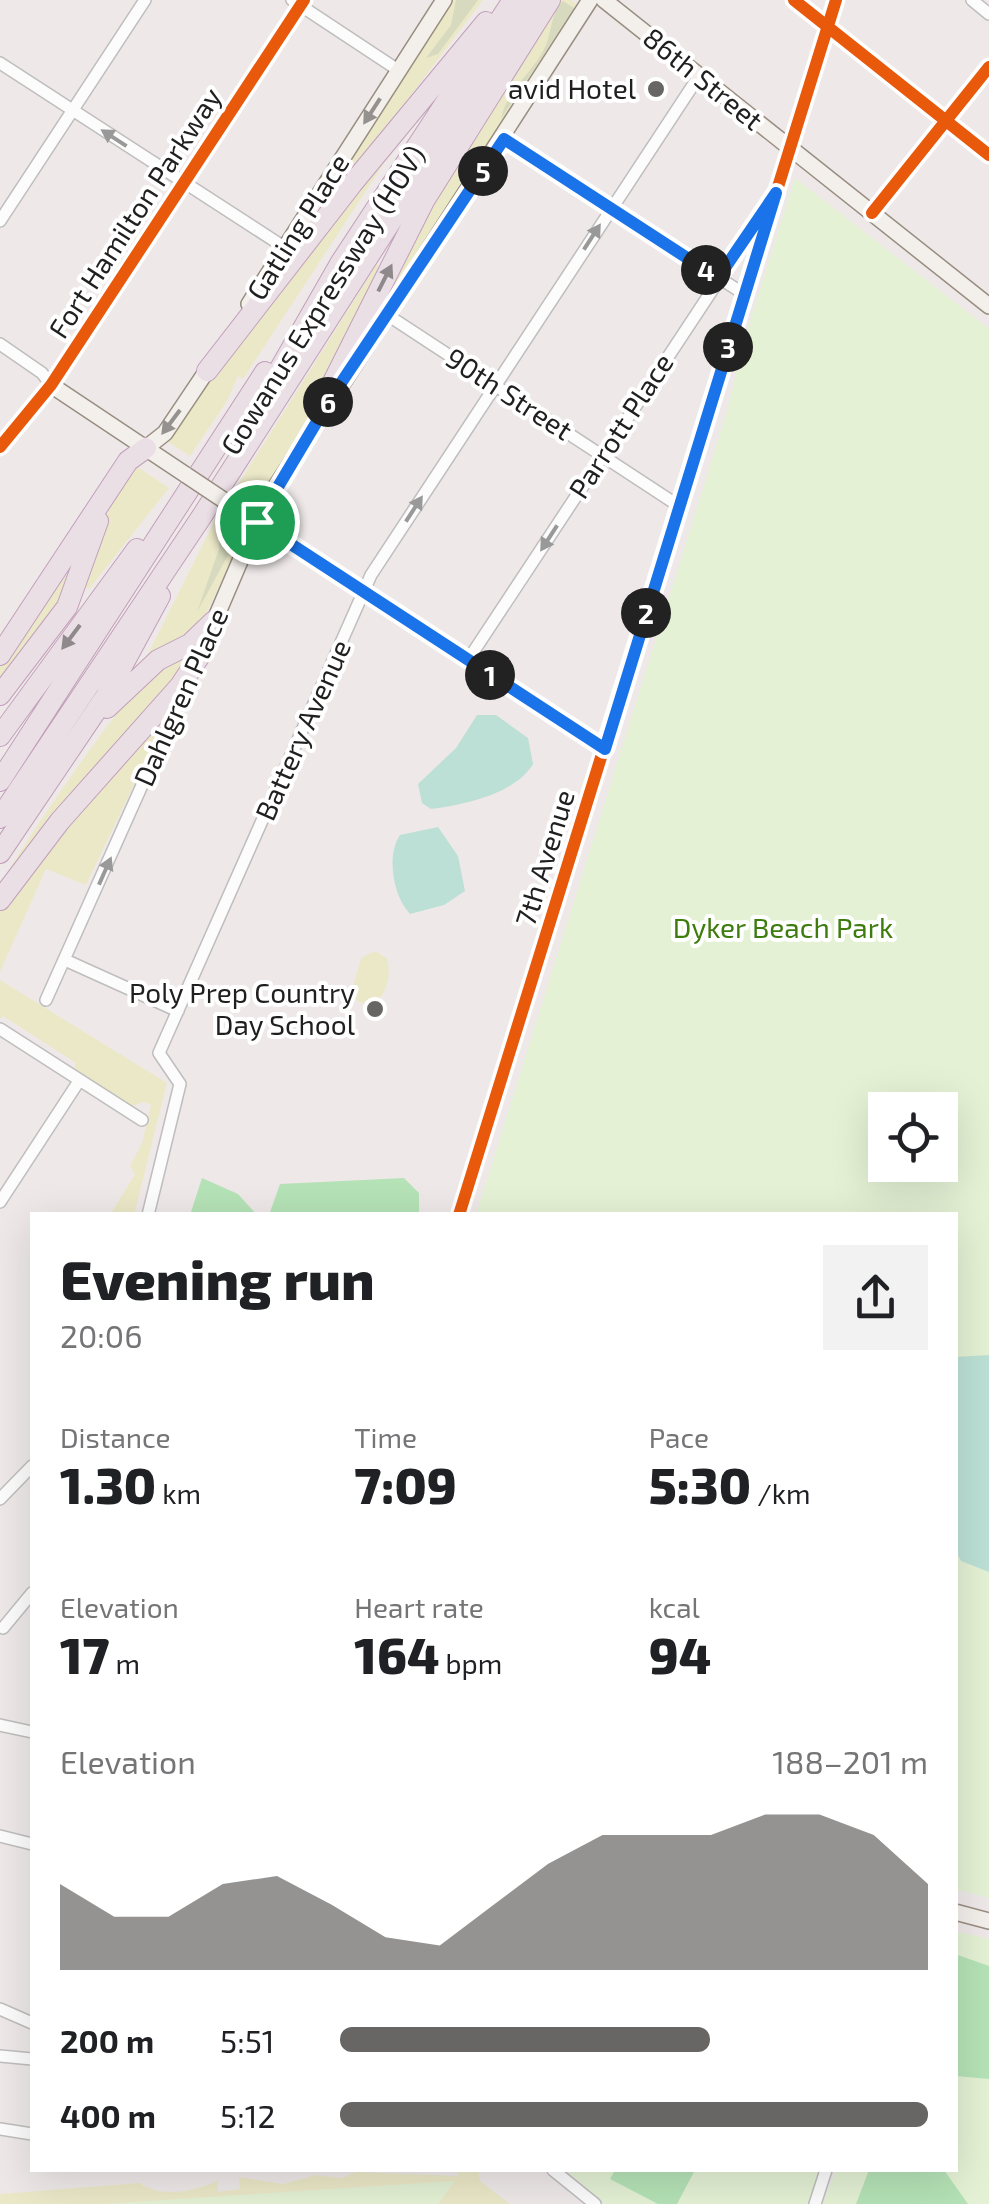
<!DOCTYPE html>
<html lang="en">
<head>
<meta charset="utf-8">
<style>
	:root { --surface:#fff; --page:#f2f2f2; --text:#202124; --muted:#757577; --accent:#676665 }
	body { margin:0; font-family:"Exo 2",sans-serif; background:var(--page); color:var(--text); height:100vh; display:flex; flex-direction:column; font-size:38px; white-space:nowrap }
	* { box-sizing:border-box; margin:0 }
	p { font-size:32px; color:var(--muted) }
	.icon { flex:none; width:55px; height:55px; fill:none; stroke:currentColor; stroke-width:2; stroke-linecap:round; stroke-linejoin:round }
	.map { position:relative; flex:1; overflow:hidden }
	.details { position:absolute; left:30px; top:1212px; width:928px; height:960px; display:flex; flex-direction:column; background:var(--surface); border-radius:0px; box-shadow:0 10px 40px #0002 }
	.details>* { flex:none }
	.controls { position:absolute; left:868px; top:1092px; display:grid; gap:20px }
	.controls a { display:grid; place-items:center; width:90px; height:90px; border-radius:0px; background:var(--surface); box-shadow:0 10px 40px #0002; font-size:50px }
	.pin { position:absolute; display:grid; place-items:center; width:85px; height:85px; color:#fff; margin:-42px; border:5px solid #fff; border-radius:50%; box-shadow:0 2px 10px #0007 }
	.km { position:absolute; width:50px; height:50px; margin:-25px; border-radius:50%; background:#222; color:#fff; font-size:28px; line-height:50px; text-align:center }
	.round { display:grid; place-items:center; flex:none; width:105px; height:105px; border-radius:0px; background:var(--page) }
	.overview { display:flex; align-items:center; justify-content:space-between; height:170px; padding:0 30px }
	h1 { font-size:55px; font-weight:800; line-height:75px }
	.stats { display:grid; grid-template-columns:repeat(3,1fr); gap:15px; height:170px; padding:10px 30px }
	.stats div { display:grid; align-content:center }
	.stats b { font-size:50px; font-weight:800 }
	.stats small { font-size:28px; font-weight:400 }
	.stats p { font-size:28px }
	.chart { height:280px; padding:20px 30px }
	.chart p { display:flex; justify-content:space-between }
	.chart svg { width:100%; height:180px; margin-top:10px; fill:var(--accent); opacity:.7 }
	ul { padding:0 30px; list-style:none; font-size:32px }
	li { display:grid; grid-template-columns:160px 120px 1fr; align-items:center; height:75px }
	li i { height:25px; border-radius:12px; background:var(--accent) }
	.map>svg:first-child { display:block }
</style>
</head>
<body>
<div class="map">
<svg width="989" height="2204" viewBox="0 0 989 2204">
	<rect width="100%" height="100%" fill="#eee9e8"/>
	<path fill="#ebe8c8" d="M450 0H483L335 195 290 245Z
		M554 0H571L581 8 368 333 421 215Z
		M413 119 243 379 238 376 227 401 190 456 167 441 250 321Z
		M377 264 383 270 311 415 258 500 237 486Z
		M133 464 169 488 89 589 83 587 112 502Z
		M216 518 242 536 202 623 142 666Z
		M73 566 65 594 0 683V667Z
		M198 648 182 676 66 807 49 817 0 889C3 870 120 704 140 685 157 668 177 659 198 648Z
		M172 705 86 885 46 869 0 972V909L64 827Z
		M375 951 387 958C392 976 387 998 369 1006L357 1001 352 990 361 958Z
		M0 980 167 1083 134 1215H110L135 1174 130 1166 142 1143 151 1105 143 1102 131 1107 73 1071 76 1063 3 1016 0 1019Z
		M458 2170H478L480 2181 510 2204H0V2194L140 2183C161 2199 195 2191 217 2181L218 2192 240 2189 239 2177 283 2184 316 2175 342 2178 356 2172 458 2176Z"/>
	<path fill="#d7dabe" d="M456 0H478L438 54 426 58 451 25Z
		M563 1 577 10 567 19 501 119C506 90 535 71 546 45 552 30 551 13 563 1Z
		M220 531 230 537 232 548 197 612 219 549Z"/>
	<path fill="#e4f1d4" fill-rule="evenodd" d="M795 178 989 329V1898L955 1889V1215H476L727 412 743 344ZM885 1110H940V1165H885Z
		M955 1931 989 1939V2204H823L836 2170H955Z
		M566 2170H819L809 2204H605Z
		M455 2181 438 2204H100Z"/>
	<path fill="#b5e2b6" d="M202 1178 238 1194 257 1215H190Z
		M404 1178 419 1193V1215H269L280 1184Z
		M955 1954 989 1966V2079L955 2076Z
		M615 2170H695L677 2204H658L610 2179Z
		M869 2170H944L968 2204H856Z"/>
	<path fill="#bce0d5" d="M477 715H496L528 738 533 764C515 794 464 805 431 809L422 803 418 784 456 748Z
		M438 827 458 856 465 891 444 905 410 914C393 896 386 855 400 835Z
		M989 1355V1572L961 1561 955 1550V1357Z"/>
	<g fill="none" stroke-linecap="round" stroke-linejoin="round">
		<defs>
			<path id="minor" d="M292 0 398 70
				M794 0 989 155
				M972 0 989 14
				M0 63 284 247
				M505 139 744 294
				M872 213 989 67
				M0 221 145 0
				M389 316 679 506
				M0 344 42 373 51 385 0 447
				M468 660 771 201
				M65 960 178 1011
				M46 1000 185 689
				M0 1029 142 1120
				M0 1202 79 1081
				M148 1215 180 1084 159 1053 371 575 699 76
				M0 1499 32 1466
				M3 1628 32 1593
				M0 1725 32 1732
				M0 1836 32 1844
				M0 2009 32 2023
				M0 2056 32 2059
				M0 2129 32 2134
				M553 2170 595 2204
				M815 2204 826 2170"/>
			<path id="secondary" d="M604 0 989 306
				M249 304 444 0
				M146 448 165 433 210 366
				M186 475 51 385 304 0
				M252 519 605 749
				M199 657 264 505 590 0
				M459 1215 836 0
				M955 1912 989 1921"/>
			<path id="motorway" d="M207 371 352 184 486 22
				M266 393 341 262 513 0
				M331 398 334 380 424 201 550 0
				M0 655 128 461 146 448
				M0 695 67 607 98 521
				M107 708 158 660 190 644 214 621
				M0 736 137 549
				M0 781 265 372
				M0 818 202 516 533 0
				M0 853 106 696 160 596
				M0 900 60 821 180 686 199 657"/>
		</defs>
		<use href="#minor" stroke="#bfbdbd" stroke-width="14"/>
		<use href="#secondary" stroke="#988d80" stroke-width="18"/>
		<use href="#motorway" stroke="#c29fbb" stroke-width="22"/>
		<use href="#minor" stroke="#fcfcfc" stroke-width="11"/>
		<use href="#secondary" stroke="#f3efeb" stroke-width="15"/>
		<use href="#motorway" stroke="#ebdfe6" stroke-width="20"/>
		<defs>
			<path id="secondary-bridge" d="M186 475 246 515"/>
		</defs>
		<use href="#secondary-bridge" stroke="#988d80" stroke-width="18" stroke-linecap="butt"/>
		<use href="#secondary-bridge" stroke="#f3efeb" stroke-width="15"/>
		<defs>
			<path id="cycleway" d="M794 0 989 155
				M872 213 989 67
				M0 447 51 385 304 0
				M459 1215 836 0"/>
		</defs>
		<use href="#cycleway" stroke="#fff" stroke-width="19"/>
		<use href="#cycleway" stroke="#e8590c" stroke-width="12"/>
	</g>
	<defs><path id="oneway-solid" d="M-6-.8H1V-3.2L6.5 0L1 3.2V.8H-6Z" transform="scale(2.5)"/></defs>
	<g fill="#94918f">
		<use href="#oneway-solid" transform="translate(372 111) rotate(123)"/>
		<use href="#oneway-solid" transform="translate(171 422) rotate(127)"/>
	</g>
	<g fill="#999">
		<use href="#oneway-solid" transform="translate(114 138) rotate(-147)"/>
		<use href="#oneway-solid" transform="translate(592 237) rotate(-57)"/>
		<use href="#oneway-solid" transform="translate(414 509) rotate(-57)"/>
		<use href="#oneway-solid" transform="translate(549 538) rotate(123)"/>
		<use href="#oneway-solid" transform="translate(105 871) rotate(-66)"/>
	</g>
	<g fill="#8f898c">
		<use href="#oneway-solid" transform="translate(385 278) rotate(-63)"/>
		<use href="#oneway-solid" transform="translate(71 637) rotate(127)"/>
	</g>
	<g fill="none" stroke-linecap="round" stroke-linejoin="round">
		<defs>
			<path id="route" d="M504 139 718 278 776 193 605 749 257 522 331 398Z"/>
		</defs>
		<use href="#route" stroke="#fff" stroke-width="20"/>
		<use href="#route" stroke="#1a73e8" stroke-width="12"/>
	</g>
	<g fill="#676665" stroke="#fff" stroke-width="4">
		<circle cx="656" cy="89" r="10"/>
		<circle cx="375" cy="1009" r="10"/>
	</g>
	<g text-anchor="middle" stroke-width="8" stroke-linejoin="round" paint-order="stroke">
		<g font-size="28" fill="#1f1f1f" stroke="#fff">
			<text transform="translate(703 79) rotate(39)" y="10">86th Street</text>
			<text transform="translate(135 213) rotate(-57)" y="10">Fort Hamilton Parkway</text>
			<text transform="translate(298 227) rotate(-58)" y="10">Gatling Place</text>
			<text transform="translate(323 300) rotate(-58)" y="10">Gowanus Expressway (HOV)</text>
			<text transform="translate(509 394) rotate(33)" y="10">90th Street</text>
			<text transform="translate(621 426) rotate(-57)" y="10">Parrott Place</text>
			<text transform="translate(181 697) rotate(-66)" y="10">Dahlgren Place</text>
			<text transform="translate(303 730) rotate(-66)" y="10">Battery Avenue</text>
			<text transform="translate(545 858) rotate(-73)" y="10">7th Avenue</text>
		</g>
		<g font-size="28" fill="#1f1f1f" stroke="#fff" text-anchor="end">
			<text x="636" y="99">avid Hotel</text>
			<text x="355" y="1003">Poly Prep Country<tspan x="355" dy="32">Day School</tspan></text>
		</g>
		<g font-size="28" fill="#3e7c0e" stroke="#fff">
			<text x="783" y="938">Dyker Beach Park</text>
		</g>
	</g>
</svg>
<div class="controls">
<a><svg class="icon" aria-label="locate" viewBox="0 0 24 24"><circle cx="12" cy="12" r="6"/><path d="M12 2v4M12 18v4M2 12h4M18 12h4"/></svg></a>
</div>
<div class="pin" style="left:257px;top:522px;background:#1e9e55"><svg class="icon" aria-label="arrive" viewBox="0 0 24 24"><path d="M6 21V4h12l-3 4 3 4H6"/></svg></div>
<b class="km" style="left:490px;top:675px">1</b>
<b class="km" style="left:646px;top:613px">2</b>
<b class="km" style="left:728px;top:347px">3</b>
<b class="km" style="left:706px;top:270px">4</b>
<b class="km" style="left:483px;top:171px">5</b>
<b class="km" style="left:328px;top:402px">6</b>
<section class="details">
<div class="overview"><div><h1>Evening run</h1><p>20:06</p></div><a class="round"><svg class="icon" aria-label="share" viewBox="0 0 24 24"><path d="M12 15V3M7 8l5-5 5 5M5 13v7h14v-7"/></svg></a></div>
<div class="stats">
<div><p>Distance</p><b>1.30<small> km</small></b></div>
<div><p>Time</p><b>7:09</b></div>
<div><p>Pace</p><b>5:30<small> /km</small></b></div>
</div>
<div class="stats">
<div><p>Elevation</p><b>17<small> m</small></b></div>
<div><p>Heart rate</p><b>164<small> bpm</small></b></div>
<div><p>kcal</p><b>94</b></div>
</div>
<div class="chart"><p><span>Elevation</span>188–201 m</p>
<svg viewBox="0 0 160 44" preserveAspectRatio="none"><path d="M0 44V23L10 31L20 31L30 23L40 21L50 28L60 36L70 38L80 28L90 18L100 11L110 11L120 11L130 6L140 6L150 11L160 23V44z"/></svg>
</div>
<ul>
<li><b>200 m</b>5:51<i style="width:63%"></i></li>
<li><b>400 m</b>5:12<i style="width:100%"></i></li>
</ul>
</section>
</div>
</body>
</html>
